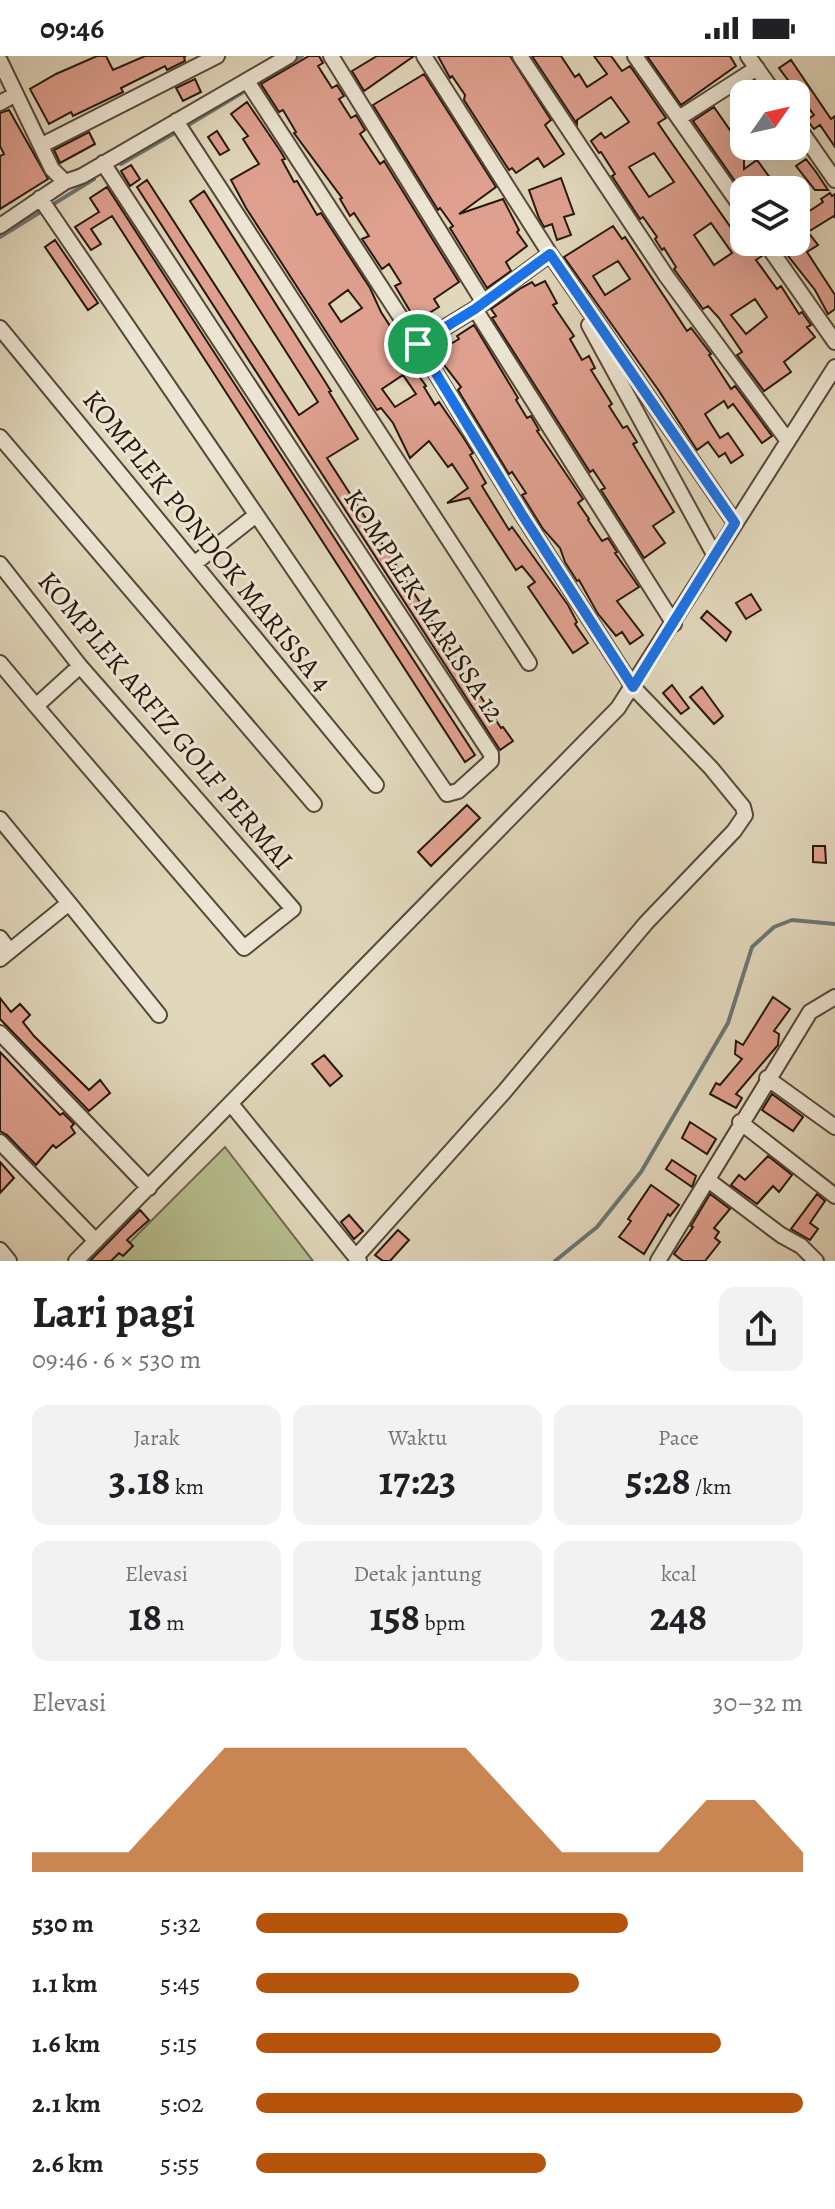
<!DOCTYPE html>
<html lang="id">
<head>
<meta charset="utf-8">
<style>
	:root { --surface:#fff; --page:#f2f2f2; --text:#202124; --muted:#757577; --accent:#b45309 }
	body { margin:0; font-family:Alegreya,serif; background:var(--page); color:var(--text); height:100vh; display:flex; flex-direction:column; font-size:30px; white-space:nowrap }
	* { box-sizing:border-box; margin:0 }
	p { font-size:26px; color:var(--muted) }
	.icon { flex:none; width:44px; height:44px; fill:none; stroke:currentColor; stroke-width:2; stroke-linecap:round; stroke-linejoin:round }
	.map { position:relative; height:1205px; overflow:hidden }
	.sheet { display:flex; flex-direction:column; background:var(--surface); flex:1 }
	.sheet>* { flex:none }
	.needle { width:52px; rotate:56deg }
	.buttons { position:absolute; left:730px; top:24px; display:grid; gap:16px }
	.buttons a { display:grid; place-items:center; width:80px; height:80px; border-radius:16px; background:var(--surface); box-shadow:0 8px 32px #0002; font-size:40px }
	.pin { position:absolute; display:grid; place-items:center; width:68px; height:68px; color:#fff; margin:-34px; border:4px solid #fff; border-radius:50%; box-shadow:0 2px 8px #0007 }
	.round { display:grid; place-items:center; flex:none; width:84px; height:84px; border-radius:16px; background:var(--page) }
	.headline { display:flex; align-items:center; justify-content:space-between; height:136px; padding:0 32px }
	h1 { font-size:44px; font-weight:700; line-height:60px }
	.metrics { display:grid; grid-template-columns:repeat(3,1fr); gap:12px; height:136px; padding:8px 32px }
	.metrics div { display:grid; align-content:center; border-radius:16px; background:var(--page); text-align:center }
	.metrics b { font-size:40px; font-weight:700 }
	.metrics small { font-size:22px; font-weight:400 }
	.metrics p { font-size:22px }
	.chart { height:224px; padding:16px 32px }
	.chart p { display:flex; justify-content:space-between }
	.chart svg { width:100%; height:144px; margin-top:8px; fill:var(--accent); opacity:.7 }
	ul { padding:0 32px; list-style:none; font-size:26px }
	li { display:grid; grid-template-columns:128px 96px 1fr; align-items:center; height:60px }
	li i { height:20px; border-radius:10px; background:var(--accent) }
	.status { display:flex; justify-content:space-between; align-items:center; height:56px; padding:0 40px; background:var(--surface); direction:ltr }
	.status svg { height:22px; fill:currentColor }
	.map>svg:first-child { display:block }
</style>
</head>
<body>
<div class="status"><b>09:46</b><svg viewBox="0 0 49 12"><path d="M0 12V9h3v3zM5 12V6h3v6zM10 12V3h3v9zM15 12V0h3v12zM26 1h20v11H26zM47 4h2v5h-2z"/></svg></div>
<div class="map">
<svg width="835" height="1205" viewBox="0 0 835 1205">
	<rect width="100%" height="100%" fill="#e1d7bb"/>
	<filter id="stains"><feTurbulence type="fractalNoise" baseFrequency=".0025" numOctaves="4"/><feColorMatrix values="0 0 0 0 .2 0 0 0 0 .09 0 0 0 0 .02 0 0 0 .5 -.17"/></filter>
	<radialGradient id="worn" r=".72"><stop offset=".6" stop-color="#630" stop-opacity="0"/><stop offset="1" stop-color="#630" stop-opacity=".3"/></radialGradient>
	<path fill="#b6bd8e" stroke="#6f6a4d" stroke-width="2" d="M225 1091 313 1205H111Z"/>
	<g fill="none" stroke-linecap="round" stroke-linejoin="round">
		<path stroke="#6b7774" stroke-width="4" d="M258 28 302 0
			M185 71 245 35
			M121 108 178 75
			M0 181 94 123
			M555 1205 597 1171 641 1116 728 967 752 891 774 871 792 864 835 868"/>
	</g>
	<path fill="#dfa08f" stroke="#28180c" stroke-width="2" fill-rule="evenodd" d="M97 0H106L113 14 145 0H186L184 1 185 5 167 14 165 10 121 32 123 36 73 60 71 56 49 68 30 33 56 18Z
		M309 0H319L323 7 318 10 332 32 337 29 344 40 339 43 351 62 356 59 365 74 360 78 380 108 384 105 459 226 434 243 439 251 416 265 395 230 401 227 389 208 382 213 362 183 369 180 354 157 350 160 340 143 342 142 294 77 296 76 283 54 279 56 261 28Z
		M377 0H414L364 35 352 15Z
		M438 0H510L551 64 545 69 564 98 544 111 538 102 516 117 512 112 509 114 464 44 465 39 452 20 450 22Z
		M532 0H561L575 21 579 18 587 31 607 18 594 0H611L622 15 630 10 666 62 658 67 671 86 741 186H755L762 200 756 204 777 233 781 230 799 258 802 256 811 269 807 271 815 281 784 306 791 316 764 335 737 299 742 296 719 262 708 250 703 253 674 213 676 211 664 192 662 194 655 183 657 181 643 161 640 163 612 120 615 118 601 96 599 97 591 85 601 77 605 82 629 66 611 41 577 64V68ZM654 97 674 126 649 141 629 111ZM711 167 732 197 714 209 694 179ZM755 243 767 261 746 278 731 259Z
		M647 0H730L736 10 681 49Z
		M791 4 831 63 835 60V91L820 69 814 73 807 64 814 59 779 12Z
		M424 18 496 131 459 158 503 143 519 174 517 176 527 190 506 206 511 215 487 232 450 172 453 170 440 152 438 154 373 49Z
		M195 23 201 36 183 45 176 32Z
		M754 26 763 38H735Z
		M247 46 281 96 285 103 282 104 294 126 297 125 317 159 321 157 370 232 381 256 414 307 411 309 426 330 424 331 435 349 439 346 463 381 473 397 470 399 486 427 482 430 509 474 512 471 568 549 577 566 575 568 588 587 573 597 528 531 535 526 522 510 516 514 469 442 447 447 468 432 452 408 448 411 429 385 410 402 393 367 381 352 377 354 369 342 246 152 231 124 259 108 243 83 248 80 231 58ZM348 234 362 252 341 266 329 248ZM403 319 416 338 395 351 382 333Z
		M714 51 730 74 744 64V113L757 104 779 134H744V138L693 65Z
		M9 54 48 123 0 153V100L4 98 0 90V57Z
		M217 75 229 94 220 99 208 81Z
		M89 76 95 88 60 107 54 94Z
		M806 103 816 116 828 134H815L796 110Z
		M131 109 140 123 130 130 121 115Z
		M561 122 574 158 564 161 571 179 557 184 552 168 544 171 539 162 529 134Z
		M147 124 299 359 318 346 190 145 204 135 331 335 329 336 358 383 327 402 501 672 503 671 513 685 500 694 137 131Z
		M107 131 475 699 465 706 112 160 91 173 101 188 91 194 75 171 99 156 90 142Z
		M830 137 832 140 835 138V162L834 160 808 176 818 189 807 196 835 239V253L828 258 815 234 777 186H796V164L823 146 821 143Z
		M613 170 622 183 625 181 687 275 691 272 711 298 709 299 731 333 735 330 772 380 762 387 733 348 728 352 724 345 705 358 720 382 728 377 743 399 731 407 725 397 719 401 708 386 697 394 659 335 564 201ZM618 205 630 223 605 239 593 220Z
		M55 184 98 247 88 254 45 191Z
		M545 225 557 247 553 249 574 280 570 283 582 304 589 300 595 312 591 314 612 348 609 350 623 372 627 370 637 386 633 388 674 456 653 470 665 487 644 502 601 434 605 432 593 414 590 416 492 262 496 260 491 253 521 232 532 226 535 230Z
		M474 269 518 342 516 344 527 362 531 360 539 374 537 375 583 443 578 447 589 463 588 464 602 485 608 482 617 496 615 497 639 531 617 545 643 579 630 588 622 576 616 580 598 558 579 524 577 525 565 506 560 492 543 473 522 439 526 437 512 416 509 418 458 334 461 331 435 297 459 283 457 280Z
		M751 538 761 554 746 563 736 547Z
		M707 555 731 576 726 585 701 562Z
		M672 629 689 652 681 658 663 637Z
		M702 631 723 660 714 668 690 641Z
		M467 749 480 762 431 810 418 796Z
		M813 790H825L826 807 813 806Z
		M773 941 790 953 774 975 779 978 778 989 736 1038 742 1042 736 1052 710 1038 716 1027 720 1029 742 1003 735 998 736 985 743 989Z
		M0 942 11 956 20 948 30 959 23 966 34 980 89 1034 100 1024 110 1037 89 1055 0 963Z
		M0 996 60 1059 63 1057 74 1068 71 1071 75 1077 56 1092 53 1089 36 1109 7 1079 0 1075Z
		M324 999 342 1020 330 1030 312 1008Z
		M772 1038 803 1061 793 1075 762 1054Z
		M690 1066 716 1083 707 1098 682 1082Z
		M768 1100 792 1119 779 1136 773 1130 757 1148 731 1129 739 1119 745 1124Z
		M672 1104 696 1120 692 1131 666 1113Z
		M0 1106 14 1122 0 1137Z
		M651 1129 679 1149 670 1160 668 1158 644 1198 619 1181 631 1165 628 1163Z
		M710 1138 730 1153 714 1172 719 1176 715 1182 720 1186 705 1205H683L674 1198 693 1171 691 1170Z
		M817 1138 825 1145 810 1167 818 1173 810 1184 791 1173Z
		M140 1154 149 1164 127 1184 133 1190 123 1200 119 1197 111 1205H90Z
		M349 1159 363 1175 354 1183 341 1166Z
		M398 1174 409 1184 390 1205H383L375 1199Z"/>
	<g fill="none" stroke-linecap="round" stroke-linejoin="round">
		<defs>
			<path id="minor" d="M331 0 484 247
				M424 0 550 198 735 467
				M520 0 667 221 788 385
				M635 0 744 155
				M748 0 775 38
				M0 5 52 113 65 126 82 120 289 0
				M247 25 418 288 523 460 633 631 711 712 743 751 745 759 734 775 646 867 504 1036 356 1201
				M0 47 16 38
				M679 62 757 12
				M176 65 529 607
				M796 68 835 124
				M42 89 217 0
				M40 142 447 738 458 735 491 705V698L103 107
				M0 170 65 126
				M765 186 835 286
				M475 253 674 568
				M589 269 715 500
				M0 272 376 729
				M418 288 475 253 550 198
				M0 381 314 748
				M0 508 80 610 293 853 244 892 36 650
				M194 508 256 459
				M0 607 36 650 80 610
				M0 763 69 847 0 903
				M69 847 159 959
				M0 882 10 895
				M0 977 149 1132
				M767 1022 835 1071
				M231 1048 359 1205
				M740 1066 835 1140
				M0 1086 96 1185
				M708 1124 781 1179 801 1190 816 1205
				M0 1194 9 1205
				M76 1205 618 652 835 311
				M658 1205 810 956 835 941"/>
		</defs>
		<use href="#minor" stroke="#564838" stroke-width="18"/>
		<use href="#minor" stroke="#ece5d3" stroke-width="14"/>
	</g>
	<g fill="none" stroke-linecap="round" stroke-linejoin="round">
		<defs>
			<path id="route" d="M550 198 735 467 633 631 523 460 418 288 475 253Z"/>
		</defs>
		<use href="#route" stroke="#fff" stroke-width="16"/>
		<use href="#route" stroke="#1a73e8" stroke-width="10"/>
	</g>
	<g text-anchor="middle" stroke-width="6" stroke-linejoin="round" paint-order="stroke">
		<g font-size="28" fill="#28180c" stroke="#ece5d3">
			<text transform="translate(208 484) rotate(51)" y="10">KOMPLEK PONDOK MARISSA 4</text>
			<text transform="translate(425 549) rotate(57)" y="10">KOMPLEK MARISSA 12</text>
			<text transform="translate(166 664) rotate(50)" y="10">KOMPLEK ARFIZ GOLF PERMAI</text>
		</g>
	</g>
	<rect width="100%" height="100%" filter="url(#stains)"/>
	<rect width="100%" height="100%" fill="url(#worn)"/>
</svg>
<div class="buttons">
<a><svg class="needle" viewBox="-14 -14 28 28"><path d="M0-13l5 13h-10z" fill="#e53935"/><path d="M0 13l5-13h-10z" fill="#757577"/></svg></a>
<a><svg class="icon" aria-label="layers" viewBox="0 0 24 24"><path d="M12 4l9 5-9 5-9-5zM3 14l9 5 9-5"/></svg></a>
</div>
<div class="pin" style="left:418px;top:288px;background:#1e9e55"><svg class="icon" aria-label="arrive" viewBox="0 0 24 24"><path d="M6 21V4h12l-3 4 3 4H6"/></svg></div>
</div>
<section class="sheet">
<div class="headline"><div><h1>Lari pagi</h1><p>09:46 · 6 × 530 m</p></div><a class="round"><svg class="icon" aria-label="share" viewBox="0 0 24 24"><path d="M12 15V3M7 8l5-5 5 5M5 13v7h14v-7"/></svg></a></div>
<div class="metrics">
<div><p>Jarak</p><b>3.18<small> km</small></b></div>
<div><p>Waktu</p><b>17:23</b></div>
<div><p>Pace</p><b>5:28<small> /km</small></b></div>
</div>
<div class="metrics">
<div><p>Elevasi</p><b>18<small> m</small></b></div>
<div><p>Detak jantung</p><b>158<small> bpm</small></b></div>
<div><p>kcal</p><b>248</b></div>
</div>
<div class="chart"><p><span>Elevasi</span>30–32 m</p>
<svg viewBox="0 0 160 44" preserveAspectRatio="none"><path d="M0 44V38L10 38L20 38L30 22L40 6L50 6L60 6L70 6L80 6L90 6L100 22L110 38L120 38L130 38L140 22L150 22L160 38V44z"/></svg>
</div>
<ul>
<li><b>530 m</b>5:32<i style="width:68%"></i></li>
<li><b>1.1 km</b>5:45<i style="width:59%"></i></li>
<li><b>1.6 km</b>5:15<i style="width:85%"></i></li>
<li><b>2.1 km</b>5:02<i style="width:100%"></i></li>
<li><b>2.6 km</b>5:55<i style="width:53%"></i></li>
</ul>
</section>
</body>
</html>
